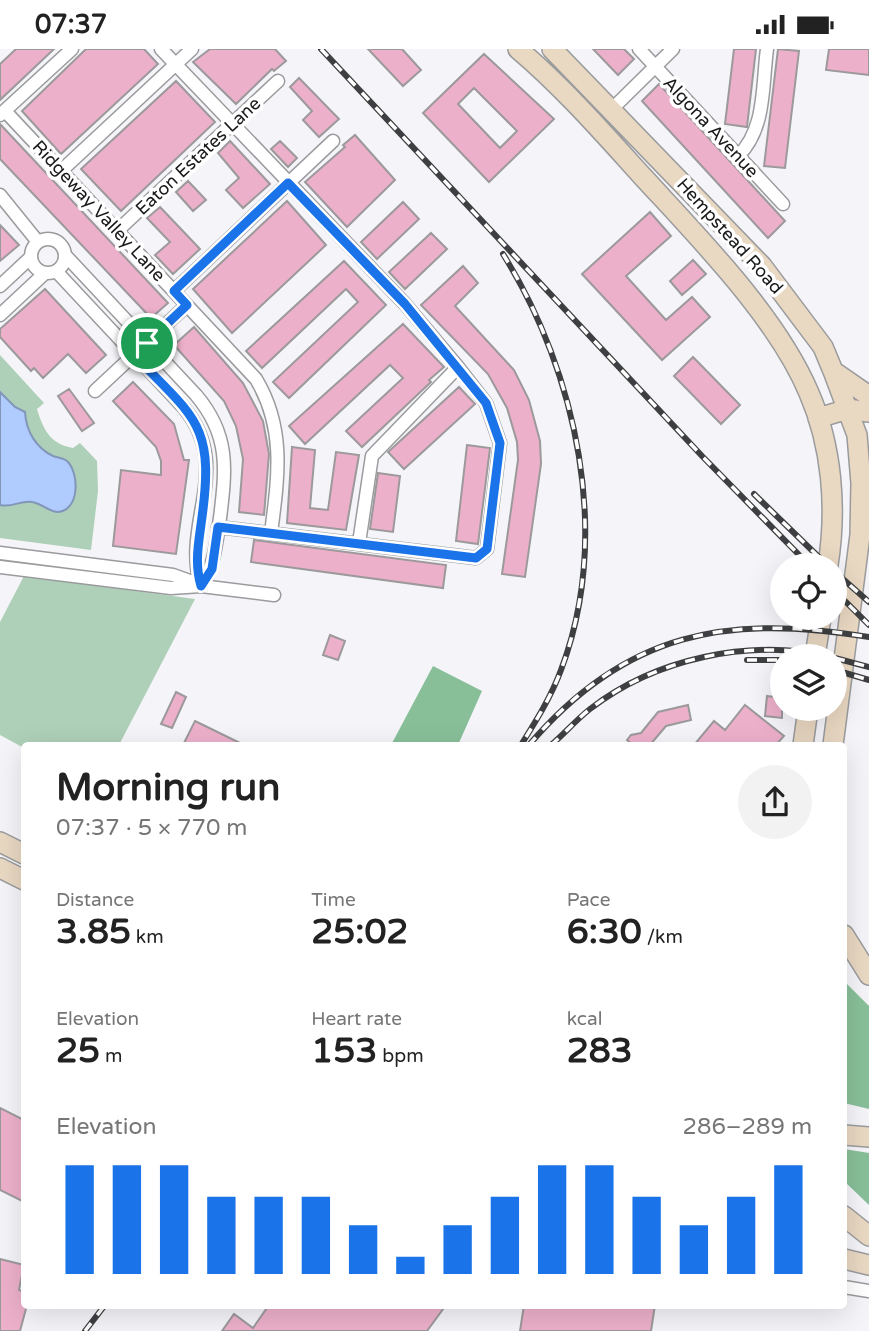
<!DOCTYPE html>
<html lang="en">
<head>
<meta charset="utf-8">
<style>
	:root { --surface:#fff; --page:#f2f2f2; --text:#222; --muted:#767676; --accent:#1a73e8 }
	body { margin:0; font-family:"Varela Round",sans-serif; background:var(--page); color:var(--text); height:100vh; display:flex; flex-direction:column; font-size:26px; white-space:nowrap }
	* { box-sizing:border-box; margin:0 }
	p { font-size:23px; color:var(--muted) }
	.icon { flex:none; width:38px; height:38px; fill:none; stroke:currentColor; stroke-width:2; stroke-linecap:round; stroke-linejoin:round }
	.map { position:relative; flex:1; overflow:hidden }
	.panel { position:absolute; left:21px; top:693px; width:826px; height:567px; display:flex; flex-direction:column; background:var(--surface); border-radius:7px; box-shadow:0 7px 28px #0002 }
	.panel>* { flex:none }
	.buttons { position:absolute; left:770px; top:504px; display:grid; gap:14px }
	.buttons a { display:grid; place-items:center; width:77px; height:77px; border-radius:50%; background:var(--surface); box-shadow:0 7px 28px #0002; font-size:35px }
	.pin { position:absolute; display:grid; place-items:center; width:60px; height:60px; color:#fff; margin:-30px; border:4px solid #fff; border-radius:50%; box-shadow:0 2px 7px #0007 }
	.round { display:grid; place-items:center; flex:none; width:74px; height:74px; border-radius:37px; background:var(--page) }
	.overview { display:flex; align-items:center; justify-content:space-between; height:119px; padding:0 35px }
	h1 { font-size:38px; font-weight:700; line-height:52px }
	.stats { display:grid; grid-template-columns:repeat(3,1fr); gap:10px; height:119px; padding:7px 35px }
	.stats div { display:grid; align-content:center }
	.stats b { font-size:35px; font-weight:700 }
	.stats small { font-size:19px; font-weight:400 }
	.stats p { font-size:19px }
	.chart { height:196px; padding:14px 35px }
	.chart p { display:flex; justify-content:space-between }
	.chart svg { width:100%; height:126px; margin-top:7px; stroke:var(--accent); stroke-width:6 }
	.status { display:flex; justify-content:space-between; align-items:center; height:49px; padding:0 35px; background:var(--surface); direction:ltr }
	.status svg { height:19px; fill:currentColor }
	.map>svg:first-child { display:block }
</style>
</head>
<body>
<div class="status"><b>07:37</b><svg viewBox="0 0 49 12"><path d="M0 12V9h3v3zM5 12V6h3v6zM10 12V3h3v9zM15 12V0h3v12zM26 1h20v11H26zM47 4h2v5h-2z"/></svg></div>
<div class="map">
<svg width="869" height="1282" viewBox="0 0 869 1282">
	<rect width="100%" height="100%" fill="#f5f5f9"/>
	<path fill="#aecfb8" d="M0 306 44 354 37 360C43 380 50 395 73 399L80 394 97 412 98 442 91 501 0 489Z
		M24 527 195 550 119 696 24 699 0 686V573Z"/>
	<path fill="#88bf99" d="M433 617 482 642 458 696H391Z
		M844 932 869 957V1060L844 1054Z
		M844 1100 869 1104V1156L844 1132Z"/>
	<path fill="#b0cbfe" stroke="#8296ba" stroke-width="2" d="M0 343 15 358 25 363C26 382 36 399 53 407 58 409 65 409 68 413 79 425 80 461 58 463 49 463 41 454 32 453 21 451 12 459 0 456Z"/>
	<path fill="#edb0cb" stroke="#9c999a" stroke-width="2" fill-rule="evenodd" d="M16 0H54L0 51V15Z
		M86 0H144L158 15 61 105 22 62Z
		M210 0H275L286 12 274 22 272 20 236 55 193 13Z
		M368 0H402L421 21 403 37Z
		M593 0H624L634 10 618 26Z
		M734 0H756L747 78 725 75Z
		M778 0 799 2 785 119 764 117Z
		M829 0H869V26L826 21Z
		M484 5 554 70 489 133 423 64ZM474 39 517 82 500 99 458 55Z
		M299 29 339 70 319 88 303 71 312 62 290 38Z
		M176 32 215 73 121 162 81 120Z
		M659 35 785 172 768 189 642 52Z
		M0 75 168 254 151 269 0 110Z
		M355 86 395 131 347 178 305 133 345 98 343 96Z
		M230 92 270 135 243 159 226 141 239 129 218 104Z
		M280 92 297 109 288 118 271 100Z
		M188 132 206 151 193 162 176 143Z
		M287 152 326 196 232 284 193 240Z
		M403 153 419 170 377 210 361 193Z
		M160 158 200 200 173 225 155 206 170 193 147 169Z
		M650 163 671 187 626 227 666 271 692 248 710 268 662 311 582 225Z
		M0 176 19 196 0 212Z
		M431 184 447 200 405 240 389 223Z
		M693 211 706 225 682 246 670 232Z
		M344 212 386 256 289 349 273 333 358 253 346 240 262 319 246 302Z
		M463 217 478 234 455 257 514 321 529 351 540 392 541 415 525 528 502 525 518 411 517 393 507 359 488 325 421 256Z
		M45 240 106 306 86 324 68 305 43 329 34 319 31 322 0 288V280Z
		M403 275 444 318 429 331 431 333 362 398 346 382 403 329 390 316 305 395 289 377Z
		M194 278 243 334 263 372 269 405 264 466 239 463 243 410 236 377 224 352 174 296Z
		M693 308 740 356 721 375 674 327Z
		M133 333 174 375 184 411H189L176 505 113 497 121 421 161 426V412L156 398 113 352Z
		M459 338 475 355 404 420 388 403Z
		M69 340 94 374 82 382 58 347Z
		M467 396 490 399 478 495 456 492Z
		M292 398 315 401 310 459 328 461 336 403 359 406 346 481 287 474Z
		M378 424 400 427 393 483 370 480Z
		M254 491 446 516 443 539 251 513Z
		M330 586 345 592 338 611 323 606Z
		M176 643 186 648 172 679 161 675Z
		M767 647 782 649V669L765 667Z
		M688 656 691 671 666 677 650 696H633L627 691 631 686 641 684 658 663Z
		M745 656 784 687 776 696H694L714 672 725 681Z
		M195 672 244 696H183Z
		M0 1059 24 1071V1153L0 1141Z
		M0 1210 24 1216 19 1241 24 1243 27 1256 20 1282H0Z
		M269 1256H446L427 1282H222L234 1265 253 1279Z
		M524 1256H655L651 1282H520Z"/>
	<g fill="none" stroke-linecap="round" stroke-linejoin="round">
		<defs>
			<path id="street" d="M161 0 405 255 458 318
				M639 0 783 155
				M612 60 673 0
				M5 62 256 330C286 380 278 429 271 484
				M0 66 72 0
				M738 107C766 80 762 37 767 0
				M61 122 192 0
				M0 146 38 193
				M117 182 278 32
				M31 207a17 17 0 1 1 34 0a17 17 0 1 1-34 0Z
				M65 206 196 346C230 386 226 420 220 469 216 494 215 516 201 537
				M56 222 184 359C234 419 181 475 201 537
				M0 237 31 208
				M174 242 333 92
				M0 266 45 224
				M95 342 187 256
				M218 478 476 509 487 500 500 394 486 354 458 318 372 407 359 494
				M0 504 173 526 198 535
				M0 518 171 539 201 537 274 546
				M844 1238 869 1242"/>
			<path id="secondary" d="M518 0C564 39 604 85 644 129 700 190 777 268 809 344 832 397 837 459 828 516
				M552 0 762 217 823 298 833 322 857 386 861 434 860 486 833 696
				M833 322 869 347
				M818 369 848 360 869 363
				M815 607 821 569
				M803 696 808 660
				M0 793 24 805
				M0 819 24 831
				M844 886 869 926
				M844 1086 869 1088
				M844 1167 869 1187
				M844 1210 869 1216"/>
		</defs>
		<use href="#street" stroke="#9a9b9d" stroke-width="15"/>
		<use href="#secondary" stroke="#9a9b9d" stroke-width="22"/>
		<use href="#street" stroke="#fff" stroke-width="12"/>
		<use href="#secondary" stroke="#e9d8c2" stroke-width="19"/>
		<defs>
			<path id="rail" d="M321 0 702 407 809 516
				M503 205C577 324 612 486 561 621 551 648 536 672 521 696
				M754 445 827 516
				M835 523 869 553
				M835 542 869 576
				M835 609 869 618
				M747 611H782
				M835 621 869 631
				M529 696C626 582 728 565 869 588
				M551 696C564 685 576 671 590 660 656 609 748 590 829 607
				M85 1282 105 1256"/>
		</defs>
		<use href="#rail" stroke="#3e3f40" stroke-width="6"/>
		<use href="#rail" stroke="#fff" stroke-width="3.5" stroke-dasharray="10" stroke-linecap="butt"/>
	</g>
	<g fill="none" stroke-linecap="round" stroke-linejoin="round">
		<defs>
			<path id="route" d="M288 134 405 255 486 354 500 394 487 500 476 509 218 478 212 520 201 537C194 513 199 492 202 468 215 374 194 369 134 306L187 256 174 242Z"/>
		</defs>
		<use href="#route" stroke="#fff" stroke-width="14"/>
		<use href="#route" stroke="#1a73e8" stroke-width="9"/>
	</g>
	<g text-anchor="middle" stroke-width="7" stroke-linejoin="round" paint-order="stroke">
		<g font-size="18" fill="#18191a" stroke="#fff">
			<text transform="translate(711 78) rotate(47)" y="6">Algona Avenue</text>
			<text transform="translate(198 107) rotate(-43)" y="6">Eaton Estates Lane</text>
			<text transform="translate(99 162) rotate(47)" y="6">Ridgeway Valley Lane</text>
			<text transform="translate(730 187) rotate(48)" y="6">Hempstead Road</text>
		</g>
	</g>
</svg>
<div class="buttons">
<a><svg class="icon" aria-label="locate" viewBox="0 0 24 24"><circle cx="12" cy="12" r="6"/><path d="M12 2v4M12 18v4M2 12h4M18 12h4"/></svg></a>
<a><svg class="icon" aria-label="layers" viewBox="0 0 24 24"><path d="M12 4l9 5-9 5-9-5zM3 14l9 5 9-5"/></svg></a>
</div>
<div class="pin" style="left:147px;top:294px;background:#1e9e55"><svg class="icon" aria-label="arrive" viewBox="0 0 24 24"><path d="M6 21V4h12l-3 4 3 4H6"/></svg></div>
<section class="panel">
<div class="overview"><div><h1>Morning run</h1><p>07:37 · 5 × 770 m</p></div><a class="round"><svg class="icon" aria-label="share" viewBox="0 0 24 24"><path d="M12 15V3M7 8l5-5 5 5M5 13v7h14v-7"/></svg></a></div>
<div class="stats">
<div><p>Distance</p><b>3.85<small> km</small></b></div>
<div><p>Time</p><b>25:02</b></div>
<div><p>Pace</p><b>6:30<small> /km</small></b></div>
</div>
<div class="stats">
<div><p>Elevation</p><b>25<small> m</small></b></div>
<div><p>Heart rate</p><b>153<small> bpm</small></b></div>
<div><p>kcal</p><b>283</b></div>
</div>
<div class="chart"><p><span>Elevation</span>286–289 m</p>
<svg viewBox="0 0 160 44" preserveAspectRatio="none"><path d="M5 44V6M15 44V6M25 44V6M35 44V17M45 44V17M55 44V17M65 44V27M75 44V38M85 44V27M95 44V17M105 44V6M115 44V6M125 44V17M135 44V27M145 44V17M155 44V6"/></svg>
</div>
</section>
</div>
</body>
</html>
